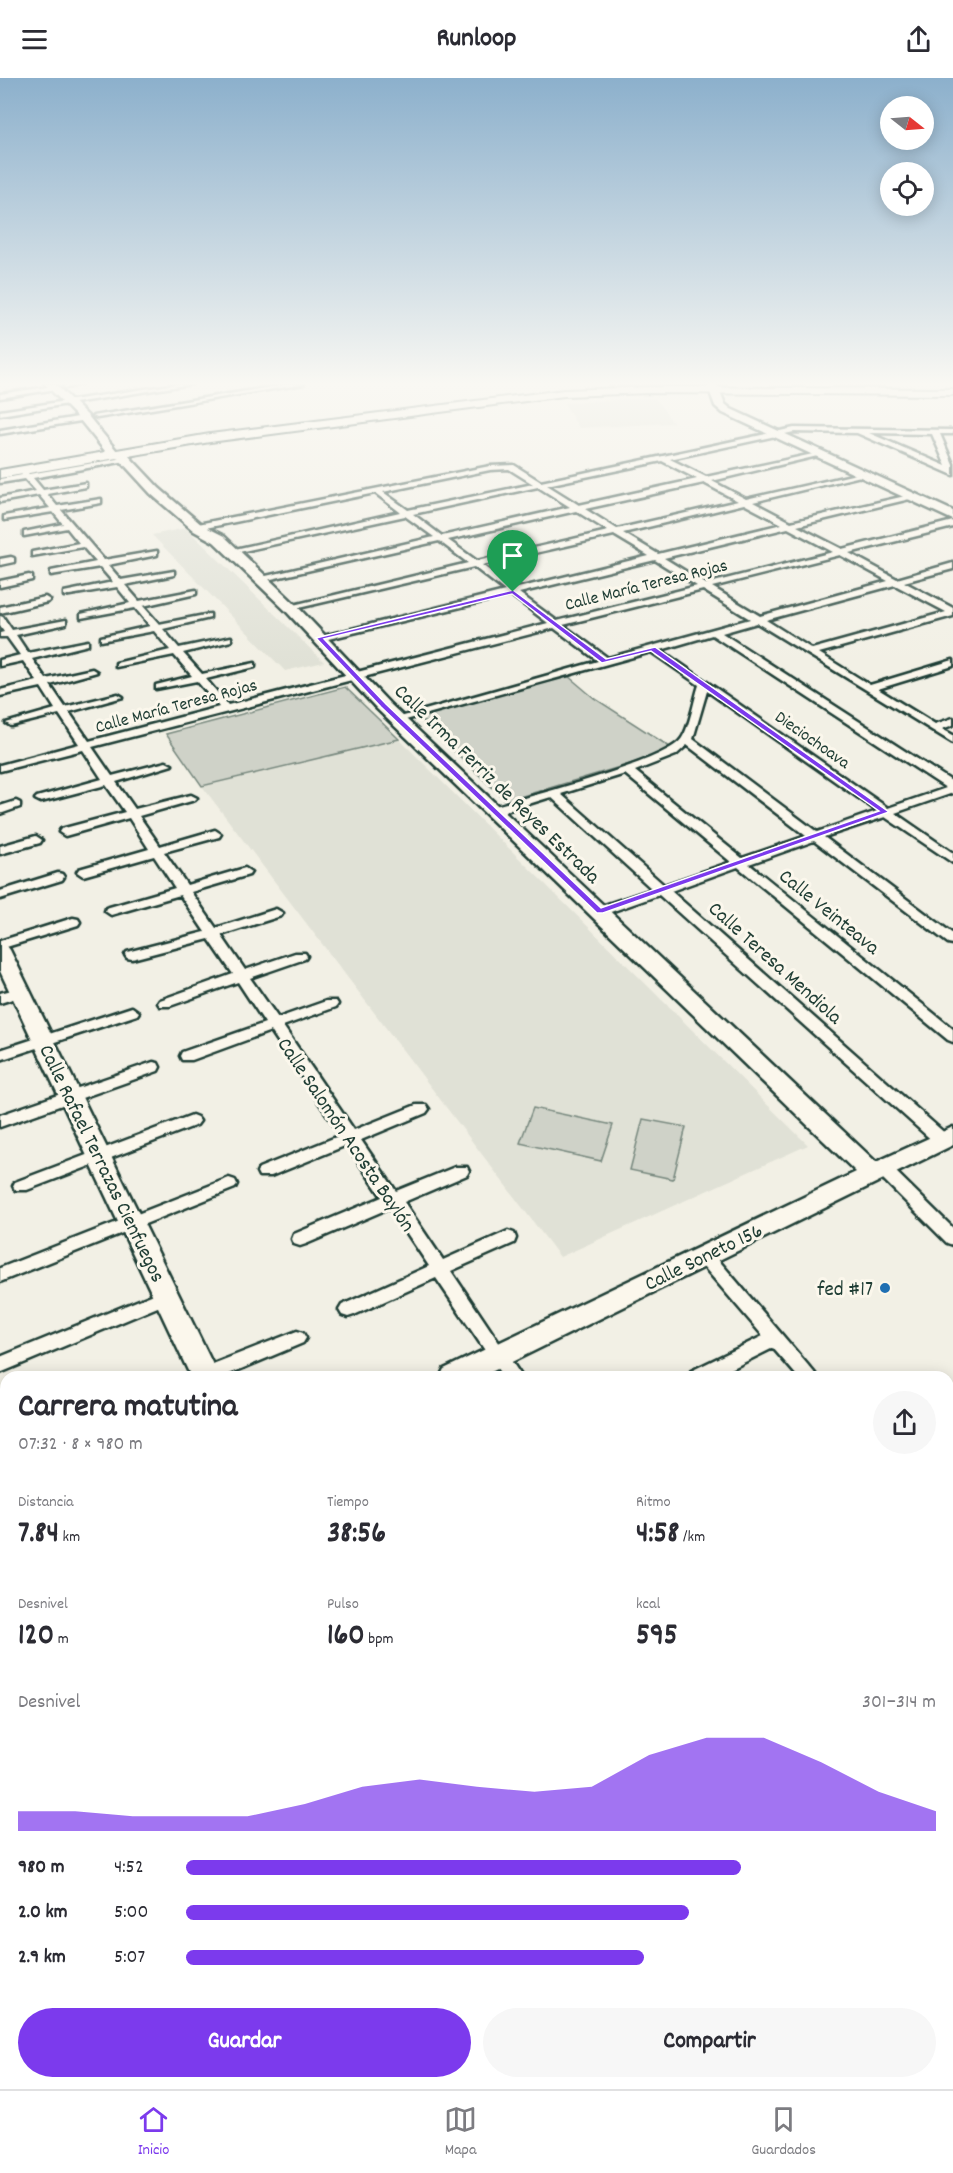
<!DOCTYPE html>
<html lang="es">
<head>
<meta charset="utf-8">
<style>
	:root { --surface:#fff; --page:#f7f7f7; --text:#2b2b33; --muted:#7c7c81; --line:#e1e1e2; --accent:#7c3aed }
	body { margin:0; font-family:Dekko,sans-serif; background:var(--page); color:var(--text); height:100vh; display:flex; flex-direction:column; font-size:22px; white-space:nowrap }
	* { box-sizing:border-box; margin:0 }
	p { font-size:20px; color:var(--muted) }
	.icon { flex:none; width:33px; height:33px; fill:none; stroke:currentColor; stroke-width:2; stroke-linecap:round; stroke-linejoin:round }
	.map { position:relative; flex:1; overflow:hidden }
	.sheet { position:absolute; left:0px; top:1293px; width:954px; height:718px; display:flex; flex-direction:column; background:var(--surface); border-radius:18px 18px 0 0; box-shadow:0 3px 15px #0003 }
	.sheet>* { flex:none }
	.needle { width:39px; rotate:107deg }
	.controls { position:absolute; left:880px; top:18px; display:grid; gap:12px }
	.controls a { display:grid; place-items:center; width:54px; height:54px; border-radius:50%; background:var(--surface); box-shadow:0 3px 15px #0003; font-size:30px }
	.pin { position:absolute; display:grid; place-items:center; width:51px; height:51px; color:#fff; margin:-62px -26px; border-radius:50% 50% 50% 0; rotate:-45deg; box-shadow:0 0 6px #0007 }
	.pin .icon { rotate:45deg }
	.round { display:grid; place-items:center; flex:none; width:63px; height:63px; border-radius:32px; background:var(--page) }
	.summary { display:flex; align-items:center; justify-content:space-between; height:102px; padding:0 18px }
	h1 { font-size:33px; font-weight:700; line-height:45px }
	.metrics { display:grid; grid-template-columns:repeat(3,1fr); gap:9px; height:102px; padding:6px 18px }
	.metrics div { display:grid; align-content:center }
	.metrics b { font-size:30px; font-weight:700 }
	.metrics small { font-size:16px; font-weight:400 }
	.metrics p { font-size:16px }
	.chart { height:168px; padding:12px 18px }
	.chart p { display:flex; justify-content:space-between }
	.chart svg { width:100%; height:108px; margin-top:6px; fill:var(--accent); opacity:.7 }
	.primary-button { display:flex; gap:12px; margin-top:auto; padding:12px 18px }
	.primary-button a { flex:1; height:69px; border-radius:36px; background:var(--accent); color:#fff; font-size:24px; font-weight:700; line-height:69px; text-align:center }
	.primary-button a+a { background:var(--page); color:var(--text) }
	ul { padding:0 18px; list-style:none; font-size:20px }
	li { display:grid; grid-template-columns:96px 72px 1fr; align-items:center; height:45px }
	li i { height:15px; border-radius:8px; background:var(--accent) }
	header { display:flex; justify-content:space-between; align-items:center; height:78px; padding:0 18px; background:var(--surface); font-size:27px; font-weight:700 }
	.tabs { display:flex; justify-content:space-around; align-items:center; height:84px; border-top:2px solid var(--line); background:var(--surface); font-size:16px; color:var(--muted) }
	.tabs a { display:grid; justify-items:center; gap:3px }
	.tabs .active { color:var(--accent) }
	.map>svg:first-child { display:block }
</style>
</head>
<body>
<header><svg class="icon" aria-label="menu" viewBox="0 0 24 24"><path d="M4 6h16M4 12h16M4 18h16"/></svg>Runloop<svg class="icon" aria-label="share" viewBox="0 0 24 24"><path d="M12 15V3M7 8l5-5 5 5M5 13v7h14v-7"/></svg></header>
<div class="map">
<svg width="953" height="2011" viewBox="0 0 953 2011">
	<rect width="100%" height="100%" fill="#f2f0e5"/>
	<filter id="ink" filterUnits="userSpaceOnUse"><feTurbulence type="fractalNoise" baseFrequency=".0167" numOctaves="2"/><feDisplacementMap in="SourceGraphic" scale="12" xChannelSelector="R" yChannelSelector="G"/><feConvolveMatrix kernelMatrix="1 2 1 2 8 2 1 2 1" color-interpolation-filters="sRGB"/></filter>
	<g filter="url(#ink)">
		<path fill="#e0e1d6" d="M655 320 673 345 579 350 564 325Z
			M186 450 324 584 285 593 152 457Z
			M399 661 808 1067 560 1179 202 708Z"/>
		<path fill="#cfd2c8" stroke="#77887e" stroke-width="1.5" d="M568 598 594 620 670 669 663 676 506 723 419 639Z
			M345 609 399 661 202 708 166 656Z
			M533 1030 613 1047 601 1083 520 1065Z
			M643 1041 686 1049 673 1101 630 1092Z"/>
		<g fill="none" stroke-linecap="round" stroke-linejoin="round">
			<defs>
				<path id="street" d="M68 306H81L66 310 63 308Z
					M177 306H191L0 337V333Z
					M290 306H304L97 340 93 338Z
					M54 308 56 311 0 320V316Z
					M84 338 87 342 0 356V352Z
					M794 350 953 352V356H940L953 386V397L857 355 794 354 670 381 706 399 822 374 826 376 712 403 746 421 865 394 869 396 753 424 791 444 914 416V420L797 448 842 471 953 443V449L849 475 897 501 953 485V491L904 504 953 530V538L819 575 870 607 953 582V588L878 611 935 646 953 640V647L942 651 953 657V665L757 545 722 555 953 704V715L895 735 953 775V785L885 739 824 759 953 856V866L948 865 814 763 749 786 953 951V964L948 962 738 789 671 813 948 1058 950 1062 948 1066H936L659 817 605 836H595L594 833 595 830 652 811 551 719 493 737 487 733 489 730C522 720 668 684 682 660 690 648 694 622 699 607L651 574 402 643H394L393 641 598 583 554 550 92 669 112 698 166 684 172 687 116 704 135 731 191 717 197 720 195 722 139 738 160 768 215 752 221 756 219 759 164 774 187 807 245 790 251 794 249 797 191 814 216 850 276 831 283 835 281 838 221 857 245 892 295 875H305L307 878 305 881 250 900 278 940 326 923H336L338 926 336 929 283 948 354 1052 416 1027H426L429 1031 426 1035 361 1062 396 1113 455 1089H467L469 1093 467 1097 404 1124 443 1182 508 1153 514 1155 516 1160 514 1165 451 1193 522 1299H503L436 1200 354 1237 348 1239 342 1237 339 1232 342 1227 429 1188 390 1130 306 1166 300 1168 294 1166 292 1161 294 1156 382 1119 347 1067 271 1098H259L257 1094 259 1090 341 1057 271 953 192 982H182L180 978 182 974 265 945 238 904 170 928H160L158 925 160 922 233 896 209 861 132 881 127 880 125 877 127 874 205 854 180 817 111 837 105 833 106 830 175 810 154 778 83 798 77 794 79 791 149 771 129 740 65 758 59 754 61 751 125 734 106 707 41 724 35 721 37 719 102 701 83 672 0 693V687L79 666 59 636 11 648 6 645 55 631 41 609 0 618V612L37 603 23 583 0 588V582L20 577 7 559H0V555L4 554 0 548V538L3 539 12 552 66 542V546L16 557 28 575 88 563V567L32 581 46 601 92 591 97 594 50 607 65 629 118 616 123 619 69 634 89 663 219 629 197 603 156 611V607L192 598 174 577 116 589V585L170 572 154 553 101 563V559L150 548 135 530 81 540V536L130 525 117 509 64 518V514L113 504 100 489 51 497V493L96 484 83 469 32 478V474L79 465 67 450 24 458V454L63 446 53 434 4 442V438L50 430 39 417 0 424V420L36 413 25 401 0 405V401L22 397 18 392 22 390 29 396 129 379V383H126L33 400 43 412 86 405V409L47 416 57 428 101 421V425L61 432 104 482 157 473V477L108 487 121 502 174 493V497L125 507 139 523 196 512V516L143 528 159 546 210 536V540L163 551 179 570 231 559V563L183 575 202 596 255 585V589L206 601 228 627 548 545 511 517 320 563 315 560 505 513 474 489 290 532 285 529 468 485 439 463 258 504 253 501 434 459 405 438 230 476 226 473 400 434 375 415 196 452 192 449 193 447 490 388 514 387 541 404ZM869 355 932 356 946 388ZM662 383 697 401 579 427 547 407ZM509 391 533 406 408 432 383 414 490 392ZM704 405 738 423 617 451 585 431ZM538 409 570 429 442 458 413 436ZM744 426 782 446 658 476 623 455ZM576 433 608 453 477 483 448 462ZM788 450 833 474 706 506 664 480ZM614 457 649 478 514 511 482 487ZM840 477 888 503 760 538 712 509ZM655 482 697 508 557 543 519 515ZM895 507 946 534 812 571 766 542ZM703 512 750 541 608 580 563 547ZM712 557 946 710 888 730 661 572ZM707 613 877 733 817 754 693 661ZM687 667 806 758 742 780 635 693 676 677ZM625 696 731 784 664 807 561 716Z
					M11 479 14 480V484L0 487V481Z
					M29 497 32 498V502L0 509V503Z
					M45 519 50 522 48 524 0 535V529Z
					M16 723 20 725V729L0 736V728Z
					M36 758 42 762 40 765 0 776V768Z
					M58 795 62 796 64 799 62 802 0 821V813Z
					M73 840 78 841 80 844 78 847 0 871V863Z
					M20 910 25 911 27 914 25 917 0 925V915Z
					M132 929 139 934 137 937 0 982V972Z
					M153 984 158 985 160 989 158 993 0 1049V1037Z
					M192 1037 197 1039 200 1043 197 1047 27 1112H15L13 1108 15 1104Z
					M882 1084 888 1086 953 1150V1167L947 1165 876 1094 874 1090 876 1086Z
					M229 1100 235 1102 237 1106 235 1110 0 1204V1190Z
					M704 1170 710 1172 818 1299H798L773 1270 715 1299H689L691 1293 763 1258 698 1182 695 1177 698 1172Z
					M166 1211 172 1213 175 1218 172 1223 0 1295V1279Z
					M297 1253 303 1255 306 1260 303 1265 222 1299H193L195 1293Z
					M6 1378V1396L0 1398V1380Z
					M953 1420V1439L948 1441V1422Z
					M948 1453 953 1455V1479L948 1477Z
					M0 1572 6 1575V1615L0 1613Z
					M948 1933 953 1935V1966L948 1964Z
					M6 1982V2006H14L0 2011V1984Z
					M108 2006H134L135 2011H109Z
					M296 2006H321L322 2010 294 2011Z
					M644 2006H675L673 2011H642Z"/>
				<path id="secondary" d="M45 306H55L88 338 117 373 127 376 159 410 202 447 224 458 295 526 389 625 876 1084 953 1049V1067L481 1299H440L444 1291 856 1094 377 631 285 532 214 464 194 453 151 416 119 381 109 378 80 342Z
					M707 306H717L725 326 731 331 953 433V442L723 335 715 328Z
					M0 866 7 868 10 872 219 1299H191L0 893Z
					M6 1499V1529L0 1531V1501Z
					M953 1963V2005L948 2007 945 2006 943 2011H898L900 2006H948V1965Z
					M531 2006H572L574 2011H533Z"/>
				<path id="primary" d="M649 309 953 311V317L649 315 564 318 210 364 0 400V392L210 356 564 312Z"/>
			</defs>
			<use href="#street" stroke="#1f3d34" stroke-width="5"/>
			<use href="#secondary" stroke="#1f3d34" stroke-width="5"/>
			<use href="#primary" stroke="#1f3d34" stroke-width="4"/>
			<use href="#street" fill="#fbf7ec" fill-rule="evenodd"/>
			<use href="#secondary" fill="#fbf7ec" fill-rule="evenodd"/>
			<use href="#primary" fill="#fbf7ec" fill-rule="evenodd"/>
		</g>
	</g>
	<linearGradient id="sky" x2="0" y2="1"><stop stop-color="#8cb0cc"/><stop offset="0.52" stop-color="#f9f8f3"/><stop offset="1" stop-color="#f9f8f3" stop-opacity="0"/></linearGradient>
	<rect width="953" height="587" fill="url(#sky)"/>
	<path fill="#7c3aed" stroke="#fff" stroke-width="1.5" fill-rule="evenodd" d="M513 512 606 581 655 569 889 734 603 835H597L381 629 316 560ZM512 516 602 585 651 573 879 733 601 830 386 626 324 561Z"/>
	<circle fill="#1f6fb2" stroke="#fbf7ec" stroke-width="2" cx="885" cy="1210" r="6"/>
	<g text-anchor="middle" stroke-width="6" stroke-linejoin="round" paint-order="stroke">
		<g font-size="18" fill="#1f3d34" stroke="#fbf7ec">
			<text transform="translate(646 506) rotate(-14)" y="6">Calle María Teresa Rojas</text>
			<text transform="translate(176 627) rotate(-15)" y="6">Calle María Teresa Rojas</text>
			<text transform="translate(813 661) rotate(35)" y="6">Dieciochoava</text>
		</g>
		<g font-size="21" fill="#1f3d34" stroke="#fbf7ec">
			<text transform="translate(498 705) rotate(44)" y="7">Calle Irma Ferriz de Reyes Estrada</text>
			<text transform="translate(830 833) rotate(39)" y="7">Calle Veinteava</text>
			<text transform="translate(776 884) rotate(42)" y="7">Calle Teresa Mendiola</text>
			<text transform="translate(347 1056) rotate(56)" y="7">Calle Salomón Acosta Baylón</text>
			<text transform="translate(103 1085) rotate(64)" y="7">Calle Rafael Terrazas Cienfuegos</text>
			<text transform="translate(703 1178) rotate(-26)" y="7">Calle Soneto 156</text>
		</g>
		<g font-size="21" fill="#1f3d34" stroke="#fbf7ec" text-anchor="end">
			<text x="873" y="1217">fed #17</text>
		</g>
	</g>
</svg>
<div class="controls">
<a><svg class="needle" viewBox="-14 -14 28 28"><path d="M0-13l5 13h-10z" fill="#e53935"/><path d="M0 13l5-13h-10z" fill="#7c7c81"/></svg></a>
<a><svg class="icon" aria-label="locate" viewBox="0 0 24 24"><circle cx="12" cy="12" r="6"/><path d="M12 2v4M12 18v4M2 12h4M18 12h4"/></svg></a>
</div>
<div class="pin" style="left:513px;top:514px;background:#1e9e55"><svg class="icon" aria-label="arrive" viewBox="0 0 24 24"><path d="M6 21V4h12l-3 4 3 4H6"/></svg></div>
<section class="sheet">
<div class="summary"><div><h1>Carrera matutina</h1><p>07:32 · 8 × 980 m</p></div><a class="round"><svg class="icon" aria-label="share" viewBox="0 0 24 24"><path d="M12 15V3M7 8l5-5 5 5M5 13v7h14v-7"/></svg></a></div>
<div class="metrics">
<div><p>Distancia</p><b>7.84<small> km</small></b></div>
<div><p>Tiempo</p><b>38:56</b></div>
<div><p>Ritmo</p><b>4:58<small> /km</small></b></div>
</div>
<div class="metrics">
<div><p>Desnivel</p><b>120<small> m</small></b></div>
<div><p>Pulso</p><b>160<small> bpm</small></b></div>
<div><p>kcal</p><b>595</b></div>
</div>
<div class="chart"><p><span>Desnivel</span>301–314 m</p>
<svg viewBox="0 0 160 44" preserveAspectRatio="none"><path d="M0 44V36L10 36L20 38L30 38L40 38L50 33L60 26L70 23L80 26L90 28L100 26L110 13L120 6L130 6L140 16L150 28L160 36V44z"/></svg>
</div>
<ul>
<li><b>980 m</b>4:52<i style="width:74%"></i></li>
<li><b>2.0 km</b>5:00<i style="width:67%"></i></li>
<li><b>2.9 km</b>5:07<i style="width:61%"></i></li>
</ul>
<div class="primary-button"><a>Guardar</a><a>Compartir</a></div>
</section>
</div>
<nav class="tabs">
<a class="active"><svg class="icon" aria-label="home" viewBox="0 0 24 24"><path d="M3 11l9-7 9 7M6 9v11h12V9"/></svg>Inicio</a>
<a><svg class="icon" aria-label="map" viewBox="0 0 24 24"><path d="M3 6l6-2 6 2 6-2v14l-6 2-6-2-6 2zM9 4v14M15 6v14"/></svg>Mapa</a>
<a><svg class="icon" aria-label="saved" viewBox="0 0 24 24"><path d="M7 4h10v16l-5-4-5 4z"/></svg>Guardados</a>
</nav>
</body>
</html>
